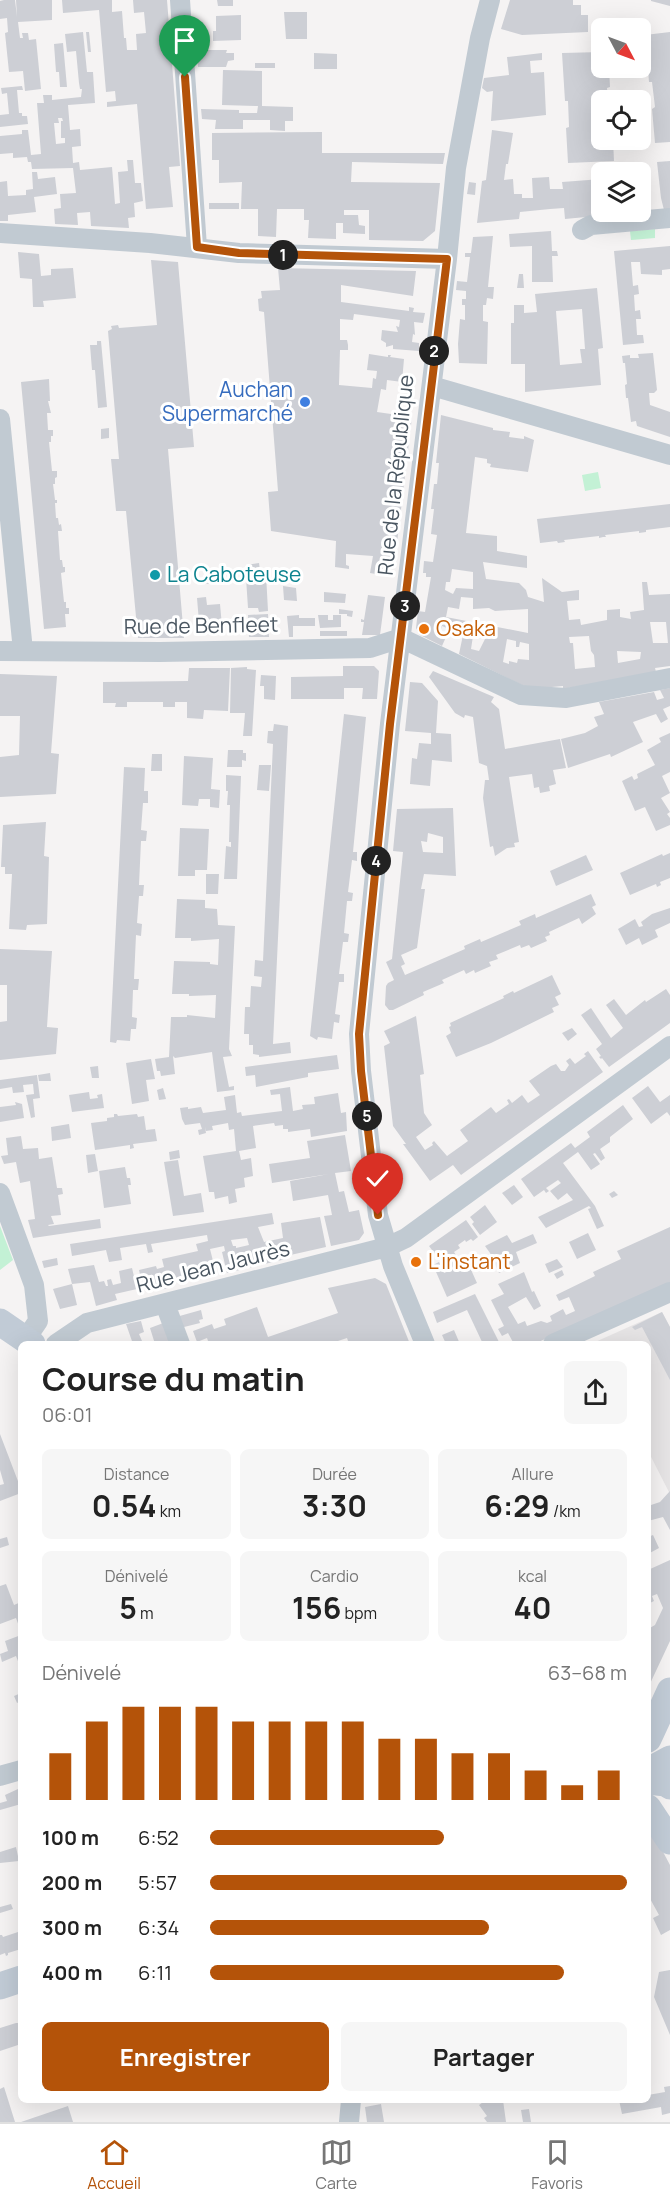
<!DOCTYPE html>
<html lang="fr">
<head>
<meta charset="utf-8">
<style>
	:root { --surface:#fff; --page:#f6f6f6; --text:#222; --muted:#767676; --line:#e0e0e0; --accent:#b45309 }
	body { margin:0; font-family:Manrope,sans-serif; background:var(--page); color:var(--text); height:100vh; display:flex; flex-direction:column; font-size:22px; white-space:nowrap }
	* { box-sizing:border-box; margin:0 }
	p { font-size:20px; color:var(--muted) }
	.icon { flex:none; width:33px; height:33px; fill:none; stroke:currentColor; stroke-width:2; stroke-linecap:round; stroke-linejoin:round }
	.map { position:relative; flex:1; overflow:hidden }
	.sheet { position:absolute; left:18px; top:1341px; width:633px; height:762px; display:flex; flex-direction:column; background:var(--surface); border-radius:9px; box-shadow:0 6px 24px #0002 }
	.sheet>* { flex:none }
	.needle { width:39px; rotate:131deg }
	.tools { position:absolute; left:591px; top:18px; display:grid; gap:12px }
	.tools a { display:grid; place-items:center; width:60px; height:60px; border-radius:9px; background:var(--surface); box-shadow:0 6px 24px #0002; font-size:30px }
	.pin { position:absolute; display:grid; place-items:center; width:51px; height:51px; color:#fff; margin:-62px -26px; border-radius:50% 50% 50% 0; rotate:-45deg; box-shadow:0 0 6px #0007 }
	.pin .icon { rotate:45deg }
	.km { position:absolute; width:30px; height:30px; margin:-15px; border-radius:50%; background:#222; color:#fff; font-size:16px; line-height:30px; text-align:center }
	.round { display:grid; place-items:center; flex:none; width:63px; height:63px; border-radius:9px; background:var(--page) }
	.summary { display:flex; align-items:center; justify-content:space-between; height:102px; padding:0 24px }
	h1 { font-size:33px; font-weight:700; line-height:45px }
	.stats { display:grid; grid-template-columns:repeat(3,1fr); gap:9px; height:102px; padding:6px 24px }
	.stats div { display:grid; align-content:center; border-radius:9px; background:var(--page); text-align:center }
	.stats b { font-size:30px; font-weight:700 }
	.stats small { font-size:16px; font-weight:400 }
	.stats p { font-size:16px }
	.chart { height:168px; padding:12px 24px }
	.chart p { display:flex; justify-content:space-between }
	.chart svg { width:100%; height:108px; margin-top:6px; stroke:var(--accent); stroke-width:6 }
	.action { display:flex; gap:12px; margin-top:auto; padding:12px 24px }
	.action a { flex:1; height:69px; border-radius:9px; background:var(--accent); color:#fff; font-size:24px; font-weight:700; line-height:69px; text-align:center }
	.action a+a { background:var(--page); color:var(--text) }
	ul { padding:0 24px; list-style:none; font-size:20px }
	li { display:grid; grid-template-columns:96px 72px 1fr; align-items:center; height:45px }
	li i { height:15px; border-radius:8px; background:var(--accent) }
	.dock { display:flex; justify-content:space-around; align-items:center; height:84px; border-top:2px solid var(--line); background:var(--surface); font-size:16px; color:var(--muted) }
	.dock a { display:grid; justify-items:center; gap:3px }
	.dock .on { color:var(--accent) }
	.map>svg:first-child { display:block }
</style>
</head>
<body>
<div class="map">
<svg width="670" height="2122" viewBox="0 0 670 2122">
	<rect width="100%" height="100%" fill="#f5f3f3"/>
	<path fill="#e6e4e5" d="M662 1312 670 1327V1494L648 1451V1344L593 1343Z"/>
	<path fill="#c3f1d5" d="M655 229V238L631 240 630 231Z
		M598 472 601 488 585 491 582 475Z
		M0 1226 13 1260 0 1270Z"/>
	<path fill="#cdcfd5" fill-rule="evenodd" d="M4 0H15L17 17 16 0H52V20L18 22 20 38H23L22 33H28L29 40 36 39 41 89 25 91 23 71 9 72 5 33 8 32 7 18 0 19V1Z
		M62 0H112V12L122 11 124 38H126L127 50H137L136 34 146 33 144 12 134 13 133 0H167L180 166 169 167 173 207 146 209 137 104 107 107V102L116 101 115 91 106 92 99 10 63 13Z
		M217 0H233V6H218Z
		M510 0H573V5H581V15H588V32L522 35 501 29Z
		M651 0H670V6L651 1Z
		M284 12H307V39H286Z
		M241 15V40L213 41V31H216V16Z
		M83 32 87 72H93L95 103 68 105 70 130 80 129 81 146 72 147 73 163 79 162 80 170 112 167 115 204 120 203 118 172 128 171 127 160H133L135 183H141L143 201 134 203 135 217 128 218 129 228 91 226 90 212 77 213 78 225 55 224 54 209 61 208 60 194 76 193 73 168 32 169 31 162H28L27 157 13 158V153L0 154V136L22 134V130H28L31 155 41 154 37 103H44L43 95H52V100L81 97 82 89H80L79 83 76 51 67 52 65 34ZM58 118H62L63 121H61V138H65V143L56 144 54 123H59Z
		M86 32H89L91 52H88Z
		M670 32V142L655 143 652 109 655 107 652 82H649L645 35Z
		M63 43 67 87H60L59 72H56L54 44Z
		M197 50H227L226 53H234V60L228 61 226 67H198Z
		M602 52V68H609L610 87 607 88 608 100H602V140H613L614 161 568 163 566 128 569 127 568 101H565L562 53Z
		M314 53 337 54V69H314Z
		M542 53V60L530 61 531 73 544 72 546 115 491 121 493 91 487 92 482 88 484 78 509 75 507 57Z
		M255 63H275V68H255Z
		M223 70 262 71V106L293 107V121H285V131L270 130V120H243V129H215L216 120 202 119 201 109 239 110V113H257L258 106 222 105Z
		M22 86 23 90H17L19 113H22V116H27L28 124 0 127V115L9 114 7 93 2 94 1 88Z
		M492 130 513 133 508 164H506L504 180 513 179 514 194H522V198H533L532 178 549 177 550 189H563L562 182 602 179V212H628V213L565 219 564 208 550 209 520 212 519 219 477 223 482 181 486 180Z
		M322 132V153H445L443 164 352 162 351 182 440 183 435 231 423 241 369 240V210H344V215H358L359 225 365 226V234L343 233V223H336V239L308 238 309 220H304V209H277L276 237 258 236V209H241L242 182 219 183V160H212V133Z
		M670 161V209L664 210 661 198 657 162Z
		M32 172H37L38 179 55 177 57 194 34 197 36 212 8 215V221H0V182L7 181 8 196 26 195V190L33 189Z
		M469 182 476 183 475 195 467 194Z
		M640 192H641L647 211 640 212Z
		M209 203H239V209H209Z
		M551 231 552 251H557L558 256H552L553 282H532V246L510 247 509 234Z
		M493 236 488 287H494L493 299 487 298 486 305H483V321L488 322 487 364 459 363 458 344 460 319 465 320V305H462V299H466V291L456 290 457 281 467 282 470 257H465V253H471L473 237Z
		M670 246V269L662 270V275L641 274 640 262H631L633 286 638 285 639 294 634 295 635 311 640 310 641 319H636L637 335H643L644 343 623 345 614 251Z
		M18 252 39 254 41 276 51 275V269L73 268 76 298 43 301 44 307H33L32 279 20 278Z
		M151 260 178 262 194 447 168 449 184 638H138L126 511H116L111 459H119L108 331 112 329 111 326 118 325 119 328 157 325Z
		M278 268 416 271 413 296 341 285V302L409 311V307L414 308 413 312 425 313 423 323 414 322 415 335 413 334 412 342 419 343V351L393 349V345L386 347V343L381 340 382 330 398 332 396 326 399 327 400 320 354 314 353 320 340 319V340H347L348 345V350H340L339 385 372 388 373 378 376 379 377 371 367 370 369 354 388 357V355H391L390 357 404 359 402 382 387 380 386 390 381 389 377 412 412 417 397 543H392L388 576 370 573 373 556 346 554V565L349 566V569L335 567 336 541 271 531 268 492 278 491 264 312 259 311 258 299 262 298 261 291 280 290Z
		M519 274H523L524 288H517Z
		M597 288 603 348 598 349 601 385 525 392V364H511V323H514V305H524V313L537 312 535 294ZM582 309 585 349H580L582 363 560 365 556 311Z
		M97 341H101L107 407 98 408 95 370H92L90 345H97Z
		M653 353 657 390 654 393H649L650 405 670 412V437L637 426 636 421 631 422 628 398H626L625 385 627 384 625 363H623L622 356 630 355V358H639L638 354Z
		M49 379 50 401H48L51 413H47L48 430H53V436H51V442H49L52 471H57V477L55 478V484H53L55 500H57V503H55L56 518H58L59 525 61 524 62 531H58L60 560H62L63 567H65V572L61 573 64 602H66V608H69V614H65L66 627 44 629 21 382Z
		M441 415 493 428V430L510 432 509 437 524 439V436L534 440 528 472 490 467 491 464 487 463V459L475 457 466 533 497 536V551L527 556V568L483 562 486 579 519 583 526 590 528 597 544 602 542 578 562 592 579 590V600L567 601 569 620 580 619 581 625 607 620V610L620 609V617L631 619 630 612 644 610 642 582H647L649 595 670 594V666L655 668 656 672 563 689V686L530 689 459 654 463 635 448 632 449 629 442 626 440 633 446 637 442 646 420 635 416 628 418 611 425 612 431 577H426V573H423L424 561 433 562 437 535 431 534 434 509H431L434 484H437L439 463H436ZM452 569 473 572V589L456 588 453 594 445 590 446 582H450ZM461 597 473 598V609L489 608 495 611 528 609V633L446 617 448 607 459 609ZM650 622H666L668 643H653ZM476 633 480 634V638L485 639 479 651 471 649 473 636 476 637ZM589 636 591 651 594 655 595 667 575 669 573 643H570L569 637ZM507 639 516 641V647H519L520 642 529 644V660L518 659 517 663 509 661V664L503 662ZM617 651 641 652 640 659 618 663Z
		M109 428V438L101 439V429Z
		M670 504V527L646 530V532L639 533V531L605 535 606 537H603L599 538V536L564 540 565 542 558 543 557 541 540 543 537 519Z
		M259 563 260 571 246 572 245 565Z
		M259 574H266L268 611 259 612 258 608H248L246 578 259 577Z
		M218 577V583L205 584V578Z
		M283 586 296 588 297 601 284 600Z
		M324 592 346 594 345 603 324 602Z
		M368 595 385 597 380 635H362L364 622H361V619L364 620Z
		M206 597 207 605 220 604 222 626 209 627 208 621 199 622 197 598Z
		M339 609 353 611 352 617 347 616V614H339Z
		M268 614 269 637H249L248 615Z
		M299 615V618H315V626H293V637H289L287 616Z
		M318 615H328V620H333V615H341V627L320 628Z
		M320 631H347V636H320Z
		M343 666H374L379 671 377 699H362L363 688H344V699H291V677L343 676Z
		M247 667V669L256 670 252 736H243L245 713H230L231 668Z
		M189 668H230L228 711 204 710 203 719 187 718V702H175V707H163V702H127V707H115L116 703H103V682L188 681Z
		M433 671 494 697 491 702 499 709 505 749 560 739 566 768 553 770 556 784 549 786 550 791 540 793 539 787 534 788 532 774 509 777 519 842 514 843 515 847 507 848 495 856 493 846 490 847 483 798 485 780H489L487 766 479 763 473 717 465 715 464 718 455 713 429 677Z
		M0 674 57 676 51 753 59 754 56 794 0 797V757L19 755 20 716H0Z
		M261 675 276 676 275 700 264 699V686H260Z
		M410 682 422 683 438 701 436 733 451 734 452 762 432 760 430 786 410 784 412 758 417 759 419 743 431 744V733L405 731Z
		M670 688V706L663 709 668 719 661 723 656 714 633 722 643 742 611 757 610 754 568 768 561 739 585 733 598 726 594 717 604 714 599 702 654 692 657 700 664 698 660 690Z
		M344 714 366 717 353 852H357V861L352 860 348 892 353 893 352 901H347L344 933 349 934 348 942H343L339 974H344V982H339L335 1014 340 1015 339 1023 334 1022 332 1039 318 1037 317 1040 310 1036Z
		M274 724 288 726 273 1044 290 1042 291 1053 259 1057V1055L253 1054V1045H249V1034H244L245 1007H250L251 986 261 987 262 977 254 976 255 960 263 961 273 744 267 743 268 731H273Z
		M670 733V772L662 776 670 793 661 798 670 812 667 814 670 818V825L656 831 645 807 635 811 622 781 632 776 634 780 638 778 637 774 655 765 647 750 661 742 659 738Z
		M228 750H243V753H246V761L242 760V767H227Z
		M152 754H162V771H151Z
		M184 756 213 758 211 789 220 790 219 808 210 807V799H199L198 806 182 805Z
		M259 765H271L269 791 257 790Z
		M124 767 145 768 144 791H148V803H143L141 830 147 831 146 841H141L139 885H144L143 896H139L137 923 142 924 141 936 136 935 134 979H139L138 990H133L132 1017 137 1018 136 1029H131L130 1041 117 1040 116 1043 110 1042Z
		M226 775 241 776 237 879H224L226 846 231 847V842H229L230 805H227L228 791H226Z
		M453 808 456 876 424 874 421 889H425L417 948 401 955 405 964 401 966 405 975 465 949 464 946 480 939 481 942 521 925 519 921 535 914 536 918 591 894 596 905 592 907 596 914 582 924 579 918 549 932 550 935 545 937 547 941 531 948 529 945 521 948 520 945 496 955 498 959 489 962 491 966 475 973 474 970 466 974 464 970 442 980 444 983 423 992 424 995 393 1010H389L385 1005 386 986 388 983 394 980 386 962 392 959 403 852 393 851 397 809ZM428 833 443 837V853L423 852 421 841 427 842Z
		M46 822 44 856 49 857 47 924 27 925 26 930 9 929 12 874H5V867H1L3 825Z
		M180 828 209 829 207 870H195V876H178Z
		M670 853V878L660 882 661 885 657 887 656 884 630 895 620 873 662 854 663 856Z
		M586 855 593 870 556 886 550 871Z
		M206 874H219L218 894H206Z
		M177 899 205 900V908L217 909 218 925 235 926 229 1049 232 1056 223 1057 229 1087 234 1086V1090L217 1092 212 1052 175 1058 173 1056 175 1074 161 1076 160 1071H157L155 1059 169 1057 171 1017H187V1015L215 1018 216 995 189 996V994H172L174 961 210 962V964L218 965 219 939 191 941V938H175Z
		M670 908V923L655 930 658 937 642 945 639 938 626 945 618 929 635 919 639 927 643 926 641 922 652 914Z
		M0 949 52 951 47 1027 58 1028 56 1054 0 1060V1022L7 1021V985H0Z
		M552 975 561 994 555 997 559 1005 552 1008 554 1012 491 1043 456 1057 446 1036 451 1033 449 1027 451 1026 450 1023 504 998 503 996 513 991 514 993Z
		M666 989 670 995V1023L609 1067 602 1058 601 1059 599 1057 601 1056 596 1049 602 1044 581 1015 591 1008 611 1038 623 1028 606 1005 614 999 626 1015 645 1000 646 1002Z
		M416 1016 424 1074 420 1075 424 1113 432 1125 416 1137 425 1150 433 1145 432 1143 434 1141 447 1156 468 1141 460 1130 491 1107 496 1113 509 1104 507 1100 509 1099 512 1103 522 1095 528 1103 540 1095 529 1081 551 1066 556 1064 561 1071H565L569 1065 566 1061 570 1058 575 1064 586 1056 584 1054 588 1051 603 1072 461 1175 453 1165 430 1181 403 1144H406L393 1126 384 1046 390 1043 384 1031Z
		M572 1028 577 1034 568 1041 562 1033Z
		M337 1055 339 1069 308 1073V1077L256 1087 255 1075 246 1076 245 1067Z
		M151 1059 155 1079 146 1080 149 1101 132 1104 126 1063Z
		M98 1066 99 1078H92L90 1067Z
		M50 1073 51 1081H39L38 1075Z
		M37 1075 40 1098 33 1099 35 1117 31 1118 26 1095 34 1094 33 1084 23 1085 24 1092 13 1093 12 1087 0 1089V1080Z
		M648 1086 660 1102 670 1095V1116L667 1112 651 1124 632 1098Z
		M290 1087 293 1111 303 1109 302 1105 315 1104 314 1097 338 1093 341 1113 346 1112 347 1131 311 1137 310 1129 288 1132V1129H283V1125L275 1126 274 1123 253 1126 256 1148 239 1151 241 1160 251 1158 253 1176 244 1178 245 1187 235 1189 237 1202 229 1204 228 1196 215 1199 214 1192H209L203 1156 236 1151 234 1129 229 1130 228 1123 212 1126 213 1130 206 1131 205 1127 206 1133 199 1135 198 1130 202 1129 200 1123 185 1125 182 1119 180 1108 188 1107V1109L201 1107 203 1113 226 1110 224 1097 235 1095 237 1113 241 1112 242 1116 282 1111 280 1094 271 1095 270 1090Z
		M163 1088 166 1099 159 1100 157 1090Z
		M89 1092 90 1099 98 1098 97 1095 102 1094 104 1108 72 1112 69 1095Z
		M15 1102 22 1104 24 1118 0 1122V1107L16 1105Z
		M623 1105 633 1119 610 1137V1142L600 1149 605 1158 601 1161 595 1153 593 1154 600 1164 591 1170 578 1152 563 1163 595 1206 604 1226 597 1229 588 1209 591 1208 589 1206 546 1228 538 1217 573 1200 567 1193 558 1200 550 1191 561 1183 558 1180 546 1188 549 1191 546 1193 544 1190 534 1197 521 1179 571 1143 575 1148 590 1137 587 1132Z
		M114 1114H117L118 1116 137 1114 138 1117 144 1116 146 1130 155 1129 157 1141 133 1144 134 1148 130 1149V1145L95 1150 91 1123 107 1121V1118L114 1117Z
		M69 1124 71 1138 52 1141 51 1127Z
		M345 1135 351 1171 335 1173 339 1192 344 1191 349 1212 359 1210 364 1233 359 1240 331 1246 324 1216 332 1215 328 1195 293 1201 290 1181 329 1174 272 1183 269 1164 310 1158 307 1141Z
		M21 1136 23 1149 38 1148 39 1159 52 1157 57 1188H62L63 1194 58 1195 61 1215 51 1216 54 1224 48 1225 49 1226 100 1219 101 1228 33 1238 28 1220 35 1219 30 1181 20 1183 16 1162 4 1164 1 1156 8 1155 6 1138Z
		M179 1150 180 1158 170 1160 169 1152Z
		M95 1154 98 1171 88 1173 86 1155Z
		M178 1160 184 1196 201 1193 204 1212 173 1216 164 1162Z
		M125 1167 127 1178H130L131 1185H128L131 1204 104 1208 99 1171Z
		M514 1185 523 1197 512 1205 502 1193Z
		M614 1191 618 1195 612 1198 609 1194Z
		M485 1205 497 1222 480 1235 472 1224 474 1222 470 1217Z
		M272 1213 274 1224 258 1227 264 1242 283 1238 281 1223 320 1217 326 1247 286 1256V1259L227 1273 222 1252 225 1251 224 1246 210 1249 215 1269 166 1280 168 1288 161 1290 160 1285 143 1288 139 1270 156 1266 157 1269 164 1267 162 1259 198 1251 196 1244 208 1241 207 1235 151 1244 153 1252 148 1253 146 1244 120 1248 122 1260 109 1262 106 1250 72 1256 70 1244ZM247 1238 249 1245 236 1248V1246H233L231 1240Z
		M466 1220 478 1237 473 1241 471 1239 466 1242 465 1240 458 1245 460 1248 454 1252 463 1265 468 1263 477 1283 447 1297 433 1265 439 1262 444 1273 454 1269 443 1254 438 1258 429 1246Z
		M670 1227V1283L534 1344H514L508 1333 502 1336 498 1329 504 1326 491 1300 504 1294 498 1284 524 1272 532 1292 534 1291 541 1306 534 1310 526 1297 508 1307 518 1324 525 1321 527 1326 541 1321 547 1323 552 1321 550 1316 563 1309 566 1315 575 1311 569 1297 559 1301 556 1295 595 1276 593 1272 621 1259 617 1251Z
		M588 1233 596 1250 577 1259 569 1242Z
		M533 1234 537 1243 516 1252 520 1263 499 1273 490 1253 485 1246 507 1235 512 1243Z
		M57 1258 58 1265 44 1268 42 1261Z
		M557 1259 563 1267 549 1273 545 1264Z
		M94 1265 99 1282 104 1281 106 1286H108L107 1280 111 1279 113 1285 121 1283 119 1271 132 1268 137 1289 115 1294 117 1300 96 1306 90 1282 72 1284 77 1305 60 1309 53 1289 72 1284 68 1269Z
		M562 1270 564 1275 557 1279 554 1274Z
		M375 1278 386 1284 410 1344H349L347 1338 329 1344H209L207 1338 197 1342 193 1331 212 1324 214 1329 226 1325 224 1319 257 1307 268 1337 338 1313 328 1288Z
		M475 1294 500 1344H483L467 1310 437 1323 433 1312Z
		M201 1310 203 1319 199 1320 200 1323 180 1328 176 1317Z
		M662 1312 670 1327V1380L642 1327 635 1330 632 1327Z
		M141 1321 144 1332 139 1334 142 1341 133 1344 126 1324Z
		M166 1322 173 1344H155L150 1328Z
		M454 1330 460 1344H446L442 1335Z
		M0 1434 21 1489V1493L0 1501V1485L4 1484 0 1470Z
		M670 1491V1530L663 1517 648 1521V1506L660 1502Z
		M653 1535 659 1548 648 1554V1537Z
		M7 1537 9 1545 0 1548V1539Z
		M670 1560V1641L648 1688V1629L655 1625 663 1608 657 1594 652 1596 654 1601 648 1604V1570Z
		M6 1584 14 1605 21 1602V1632L16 1618 0 1624V1586Z
		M21 1635V1669L16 1656 2 1662 0 1654 8 1651 5 1641Z
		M21 1693V1701L17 1703 14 1696Z
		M18 1789 21 1804 0 1810V1803L7 1801 5 1795Z
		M648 1831 654 1835 670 1865V1930L661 1935 653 1918 659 1915 648 1895Z
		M16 1847 19 1861 0 1863V1852Z
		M11 1904 13 1909 0 1913V1907Z
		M21 1931V1949L8 1953V1955L6 1956 5 1953 0 1955V1935H2L3 1937Z
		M670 1970V2035L654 1997 659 1972Z
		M16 2023H21V2044L0 2051V2028Z
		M670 2086V2113L662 2115 661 2107 622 2114 619 2100H648V2095L665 2092 664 2087Z
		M4 2087 15 2122H0V2089Z
		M486 2100H503L506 2122H487L484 2118 487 2116 479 2105Z
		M381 2104 384 2122H367L365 2107Z
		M68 2106 73 2122H21Z
		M529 2109 531 2122H523L521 2110Z"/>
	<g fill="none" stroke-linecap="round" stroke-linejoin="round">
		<path stroke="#c1cad2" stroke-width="20" d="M180 0 197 247
			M582 230 591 225 670 218
			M0 233 150 243 239 253 447 259
			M432 386 670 455
			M0 419 23 651
			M401 638 521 695 566 698 670 678
			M0 651 160 652 370 648 401 638
			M0 1193 34 1285 38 1321 25 1340
			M165 1304 180 1344
			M56 1344 87 1323 387 1247 406 1238 670 1046
			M425 1344 393 1266 378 1215 361 1071 359 1034 390 724 447 259 456 168 480 38 490 0
			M553 1344 670 1292
			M0 1776 21 1770
			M349 2122 351 2100"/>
		<path stroke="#c1cbd6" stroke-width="27" d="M0 1322 32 1344
			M648 1739 670 1691
			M648 1771 670 1759
			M648 1781 666 1783 670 1786
			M648 1808 670 1841
			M0 1986 21 1979"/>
	</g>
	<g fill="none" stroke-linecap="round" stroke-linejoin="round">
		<defs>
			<path id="route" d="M185 77 197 247 239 253 447 259 390 724 359 1034 361 1071 378 1215"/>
		</defs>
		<use href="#route" stroke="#fff" stroke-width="12"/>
		<use href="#route" stroke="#b45309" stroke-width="8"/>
	</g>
	<circle fill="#3f7fe0" stroke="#fff" stroke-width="2" cx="305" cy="402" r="6"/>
	<circle fill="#0f9aa8" stroke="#fff" stroke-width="2" cx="155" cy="575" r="6"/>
	<g fill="#e8710a" stroke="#fff" stroke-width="2">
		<circle cx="424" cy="629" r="6"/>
		<circle cx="416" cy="1262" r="6"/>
	</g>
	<g text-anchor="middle" stroke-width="6" stroke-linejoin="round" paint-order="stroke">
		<g font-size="21" fill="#366cbe" stroke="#fff" text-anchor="end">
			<text x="293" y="397">Auchan<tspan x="293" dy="24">Supermarché</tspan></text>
		</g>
		<g font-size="21" fill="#4a5661" stroke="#fff">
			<text transform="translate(396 475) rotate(-84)" y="7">Rue de la République</text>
			<text transform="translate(201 626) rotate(-1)" y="7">Rue de Benfleet</text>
			<text transform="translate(213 1267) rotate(-14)" y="7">Rue Jean Jaurès</text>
		</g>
		<g font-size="21" fill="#0d838f" stroke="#fff" text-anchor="start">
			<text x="167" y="582">La Caboteuse</text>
		</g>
		<g font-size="21" fill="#c56008" stroke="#fff" text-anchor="start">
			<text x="436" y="636">Osaka</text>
			<text x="428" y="1269">L'instant</text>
		</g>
	</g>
</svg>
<div class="tools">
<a><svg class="needle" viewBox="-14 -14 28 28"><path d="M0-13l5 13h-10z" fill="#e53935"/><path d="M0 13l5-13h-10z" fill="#767676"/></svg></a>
<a><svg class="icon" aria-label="locate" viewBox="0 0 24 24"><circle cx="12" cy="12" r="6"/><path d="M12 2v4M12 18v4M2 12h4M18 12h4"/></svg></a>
<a><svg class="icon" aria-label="layers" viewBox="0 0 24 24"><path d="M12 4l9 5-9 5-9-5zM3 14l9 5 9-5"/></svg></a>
</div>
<div class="pin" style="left:185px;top:77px;background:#1e9e55"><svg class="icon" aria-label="arrive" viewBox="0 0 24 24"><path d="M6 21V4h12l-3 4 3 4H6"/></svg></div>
<div class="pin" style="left:378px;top:1215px;background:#d93025"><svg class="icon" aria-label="check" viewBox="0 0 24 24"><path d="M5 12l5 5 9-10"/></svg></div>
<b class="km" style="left:283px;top:255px">1</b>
<b class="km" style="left:434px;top:351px">2</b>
<b class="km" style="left:405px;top:606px">3</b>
<b class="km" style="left:376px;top:861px">4</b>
<b class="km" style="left:367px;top:1116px">5</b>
<section class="sheet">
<div class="summary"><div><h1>Course du matin</h1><p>06:01</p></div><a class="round"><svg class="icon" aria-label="share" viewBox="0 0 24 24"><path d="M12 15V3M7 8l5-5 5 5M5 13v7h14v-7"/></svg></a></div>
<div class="stats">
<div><p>Distance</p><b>0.54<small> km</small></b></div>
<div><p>Durée</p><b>3:30</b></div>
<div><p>Allure</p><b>6:29<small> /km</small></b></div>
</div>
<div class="stats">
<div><p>Dénivelé</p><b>5<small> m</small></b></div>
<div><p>Cardio</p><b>156<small> bpm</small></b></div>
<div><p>kcal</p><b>40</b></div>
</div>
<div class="chart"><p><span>Dénivelé</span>63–68 m</p>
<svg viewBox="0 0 160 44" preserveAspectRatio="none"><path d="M5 44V25M15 44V12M25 44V6M35 44V6M45 44V6M55 44V12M65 44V12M75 44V12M85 44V12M95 44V19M105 44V19M115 44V25M125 44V25M135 44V32M145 44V38M155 44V32"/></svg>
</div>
<ul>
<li><b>100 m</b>6:52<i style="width:56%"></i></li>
<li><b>200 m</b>5:57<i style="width:100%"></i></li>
<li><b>300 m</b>6:34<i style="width:67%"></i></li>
<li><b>400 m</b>6:11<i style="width:85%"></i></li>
</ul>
<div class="action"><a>Enregistrer</a><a>Partager</a></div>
</section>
</div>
<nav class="dock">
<a class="on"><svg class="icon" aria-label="home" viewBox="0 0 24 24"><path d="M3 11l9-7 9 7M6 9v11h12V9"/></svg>Accueil</a>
<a><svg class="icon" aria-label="map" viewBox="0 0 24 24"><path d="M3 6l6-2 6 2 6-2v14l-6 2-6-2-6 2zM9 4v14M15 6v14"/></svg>Carte</a>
<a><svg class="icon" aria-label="saved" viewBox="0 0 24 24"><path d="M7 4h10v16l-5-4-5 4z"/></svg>Favoris</a>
</nav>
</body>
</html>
